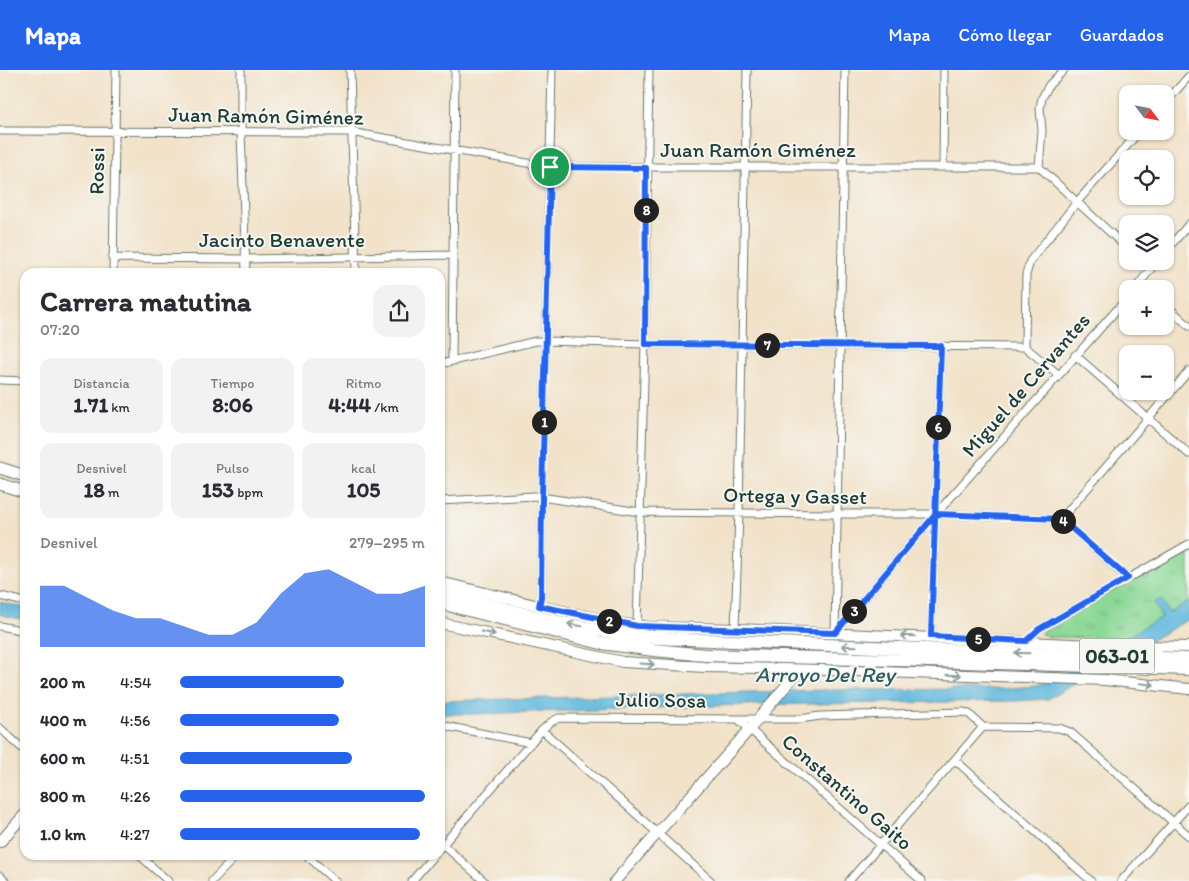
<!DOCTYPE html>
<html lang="es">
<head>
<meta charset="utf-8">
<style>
	:root { --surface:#fff; --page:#f2f2f3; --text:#2b2b33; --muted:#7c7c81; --accent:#2563eb }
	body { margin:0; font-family:Itim,sans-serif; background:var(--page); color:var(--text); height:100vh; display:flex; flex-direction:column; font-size:19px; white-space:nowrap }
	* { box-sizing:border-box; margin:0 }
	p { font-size:16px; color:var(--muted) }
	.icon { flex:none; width:28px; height:28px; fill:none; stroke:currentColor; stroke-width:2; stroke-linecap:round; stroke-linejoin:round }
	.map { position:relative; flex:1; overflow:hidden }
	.side { position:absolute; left:20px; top:198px; width:425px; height:592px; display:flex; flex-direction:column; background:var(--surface); border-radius:15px; box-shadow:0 1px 4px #0004 }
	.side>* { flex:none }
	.needle { width:32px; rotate:122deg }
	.tools { position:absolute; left:1119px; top:15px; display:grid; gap:10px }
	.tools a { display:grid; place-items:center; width:55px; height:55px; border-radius:10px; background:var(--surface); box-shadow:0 1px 4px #0004; font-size:25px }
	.pin { position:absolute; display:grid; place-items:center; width:42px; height:42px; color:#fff; margin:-21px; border:2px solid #fff; border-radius:50%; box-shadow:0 1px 5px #0007 }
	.km { position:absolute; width:25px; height:25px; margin:-12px; border-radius:50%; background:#222; color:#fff; font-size:14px; line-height:25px; text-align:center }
	.round { display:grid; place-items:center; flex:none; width:52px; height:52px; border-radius:15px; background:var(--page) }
	.headline { display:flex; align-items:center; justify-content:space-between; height:85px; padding:0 20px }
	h1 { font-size:28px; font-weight:800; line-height:38px }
	.stats { display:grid; grid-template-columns:repeat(3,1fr); gap:8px; height:85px; padding:5px 20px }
	.stats div { display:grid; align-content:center; border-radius:12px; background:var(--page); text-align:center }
	.stats b { font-size:21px; font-weight:800 }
	.stats small { font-size:14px; font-weight:400 }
	.stats p { font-size:14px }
	.chart { height:140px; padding:10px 20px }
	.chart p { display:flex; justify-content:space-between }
	.chart svg { width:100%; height:90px; margin-top:5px; fill:var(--accent); opacity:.7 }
	ul { padding:0 20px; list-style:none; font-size:16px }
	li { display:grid; grid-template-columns:80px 60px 1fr; align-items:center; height:38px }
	li i { height:12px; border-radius:6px; background:var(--accent) }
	header { display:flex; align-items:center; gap:30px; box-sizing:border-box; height:70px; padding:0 25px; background:var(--accent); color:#fff }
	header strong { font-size:24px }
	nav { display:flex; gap:28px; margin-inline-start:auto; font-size:18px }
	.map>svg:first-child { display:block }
</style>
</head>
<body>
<header>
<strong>Mapa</strong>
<nav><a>Mapa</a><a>Cómo llegar</a><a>Guardados</a></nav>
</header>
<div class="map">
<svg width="1189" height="811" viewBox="0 0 1189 811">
	<defs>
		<pattern id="park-tufts" width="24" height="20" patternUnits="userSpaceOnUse" patternTransform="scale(1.25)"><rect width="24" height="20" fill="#8cd896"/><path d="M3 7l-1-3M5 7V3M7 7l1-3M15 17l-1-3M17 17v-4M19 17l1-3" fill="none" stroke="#78ba82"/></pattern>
	</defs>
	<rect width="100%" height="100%" fill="#f6f6f2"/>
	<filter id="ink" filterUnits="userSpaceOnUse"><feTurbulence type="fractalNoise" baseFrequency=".02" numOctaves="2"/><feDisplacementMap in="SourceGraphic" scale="10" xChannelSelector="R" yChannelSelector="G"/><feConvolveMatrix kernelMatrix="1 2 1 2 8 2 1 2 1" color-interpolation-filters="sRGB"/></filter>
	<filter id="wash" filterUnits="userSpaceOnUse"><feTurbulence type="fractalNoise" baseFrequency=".0096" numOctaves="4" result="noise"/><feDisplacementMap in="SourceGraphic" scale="20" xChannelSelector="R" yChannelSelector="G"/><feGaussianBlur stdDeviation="1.12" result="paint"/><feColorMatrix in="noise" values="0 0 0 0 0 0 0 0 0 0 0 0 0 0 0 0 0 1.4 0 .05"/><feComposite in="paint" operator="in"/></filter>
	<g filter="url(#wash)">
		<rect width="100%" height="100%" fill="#f2e2c9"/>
		<path fill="url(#park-tufts)" stroke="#568a65" d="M1189 478V532L1169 543 1155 533 1163 547 1126 568 1050 567 1041 564 1044 559Z"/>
		<path fill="#60b8dd" stroke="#407a88" d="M1161 529 1169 543 1189 532V549L1048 629 1017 631 744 635 472 644H440V631L820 620 999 619 1036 616 1049 612 1162 547 1154 533Z
			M0 532 25 538V550L0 545Z"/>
	</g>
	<g filter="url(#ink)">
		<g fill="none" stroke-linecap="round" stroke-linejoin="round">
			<defs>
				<path id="street" d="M241 0V62L246 202
					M350 0 356 202
					M1165 33 1189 6
					M0 61 350 62 550 97H1039L1128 179
					M943 96 944 0
					M1039 97 1042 61 1040 38 1042 28 1049 15 1064 0
					M1165 182 1189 154
					M112 188 245 189 452 185
					M1141 191 1150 200
					M113 202 116 0
					M1135 219 1157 191
					M1165 234 1189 256
					M1025 277 1026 205 1030 191 1077 132 1140 61
					M1075 285 1189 384
					M452 291 455 0
					M440 294 536 271H546L645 274 1025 277 1059 305
					M0 310 25 311
					M440 431 534 426 640 442 837 444H936L1061 449 1128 509
					M1061 449 1189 301
					M0 526 25 532
					M539 536 541 527 542 427 552 0
					M0 556 25 561
					M637 556 645 274 649 0
					M735 559 739 443 747 0
					M835 563 845 0
					M835 563 936 444 1128 227
					M931 567 941 276
					M1026 571 1039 559 1189 474
					M738 649H800L820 646 964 642 969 644 983 657
					M440 655 531 673
					M983 657 1059 658 1070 662 1189 766
					M0 658 25 681
					M542 660 711 811
					M955 690 1091 811
					M440 772 484 811
					M440 778 542 660 551 652 559 648 738 649 922 811
					M139 785 168 811
					M306 785 335 811
					M0 806 5 811
					M212 811 237 785
					M412 811 434 785
					M849 811 983 657
					M1121 811 1189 735"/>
				<path id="secondary" d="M440 512 539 536 624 554 649 557 735 559 1093 575 1189 577
					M440 553 623 592 705 597 800 599 1105 610 1189 619
					M0 772 25 744
					M615 811 749 660 800 599 827 571"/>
				<path id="primary" d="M0 398 25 406
					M0 414 25 422"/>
				<path id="highway" d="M440 522C505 539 571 558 638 566 662 569 686 569 710 570
					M440 533 601 573 654 580 706 585
					M898 578 1189 589
					M896 590 1189 599"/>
			</defs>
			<use href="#street" stroke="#697768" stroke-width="9"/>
			<use href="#secondary" stroke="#697768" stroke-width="12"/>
			<use href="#primary" stroke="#697768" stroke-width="13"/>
			<use href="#highway" stroke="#697768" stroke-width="14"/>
			<use href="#street" stroke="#fff" stroke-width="7"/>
			<use href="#secondary" stroke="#fff" stroke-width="10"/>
			<use href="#primary" stroke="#fff" stroke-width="11"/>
			<use href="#highway" stroke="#fff" stroke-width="12"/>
			<defs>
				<path id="highway-bridge" d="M710 570 898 578
					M706 585 896 590"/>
			</defs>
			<use href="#highway-bridge" stroke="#697768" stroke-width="14" stroke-linecap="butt"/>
			<use href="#highway-bridge" stroke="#fff" stroke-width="12"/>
		</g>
		<defs><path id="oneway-shaft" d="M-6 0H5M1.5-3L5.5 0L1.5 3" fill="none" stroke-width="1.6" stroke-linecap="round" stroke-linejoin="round" transform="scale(1.25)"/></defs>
		<g stroke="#8f9e9a">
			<use href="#oneway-shaft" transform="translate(575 555) rotate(-170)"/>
			<use href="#oneway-shaft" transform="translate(488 563) rotate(12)"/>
			<use href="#oneway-shaft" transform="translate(908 566) rotate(-178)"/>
			<use href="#oneway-shaft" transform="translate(849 576) rotate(-178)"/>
			<use href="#oneway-shaft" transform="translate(1022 583) rotate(-178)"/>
			<use href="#oneway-shaft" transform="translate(647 594) rotate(3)"/>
			<use href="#oneway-shaft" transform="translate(954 605) rotate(2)"/>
			<use href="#oneway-shaft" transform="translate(1147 614) rotate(6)"/>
		</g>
	</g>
	<g fill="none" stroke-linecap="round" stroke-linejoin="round" filter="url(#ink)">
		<defs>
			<path id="route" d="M550 97 542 427 541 527 539 536 637 556 835 563 936 444 1061 449 1128 508 1039 559 1026 571 931 566 941 276 645 274 646 98 550 97"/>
		</defs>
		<use href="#route" stroke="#fff" stroke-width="10"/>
		<use href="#route" stroke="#2563eb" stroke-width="6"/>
	</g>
	<g text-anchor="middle" stroke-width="4" stroke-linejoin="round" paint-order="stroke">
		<rect fill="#f6f6f2" stroke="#60746d" stroke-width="1" x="1079.5" y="568.5" width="75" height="35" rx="4"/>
		<g font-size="20" font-weight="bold" fill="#1f3d34">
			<text x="1117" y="593">063-01</text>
		</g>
		<g font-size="21" fill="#1f3d34" stroke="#f6f6f2">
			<text transform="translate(266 46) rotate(1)" y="7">Juan Ramón Giménez</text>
			<text x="758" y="87">Juan Ramón Giménez</text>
			<text transform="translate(97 101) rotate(-89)" y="7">Rossi</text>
			<text x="282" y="177">Jacinto Benavente</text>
			<text transform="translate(1026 315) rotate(-49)" y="7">Miguel de Cervantes</text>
			<text transform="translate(795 426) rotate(1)" y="7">Ortega y Gasset</text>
			<text transform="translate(661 630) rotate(1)" y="7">Julio Sosa</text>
			<text transform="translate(847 722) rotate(41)" y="7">Constantino Gaito</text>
		</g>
		<g font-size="22" font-style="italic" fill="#2f5c5e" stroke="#f6f6f2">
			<text x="825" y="612">Arroyo Del Rey</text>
		</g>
	</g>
</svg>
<div class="tools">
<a><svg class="needle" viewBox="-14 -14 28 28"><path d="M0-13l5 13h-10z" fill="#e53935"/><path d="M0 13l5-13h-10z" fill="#7c7c81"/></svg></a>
<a><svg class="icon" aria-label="locate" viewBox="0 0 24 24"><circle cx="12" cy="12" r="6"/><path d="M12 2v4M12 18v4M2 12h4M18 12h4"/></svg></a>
<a><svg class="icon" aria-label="layers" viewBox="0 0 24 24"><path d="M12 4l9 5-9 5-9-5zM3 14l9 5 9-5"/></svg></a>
<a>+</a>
<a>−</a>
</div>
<div class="pin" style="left:550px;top:97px;background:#1e9e55"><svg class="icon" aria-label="arrive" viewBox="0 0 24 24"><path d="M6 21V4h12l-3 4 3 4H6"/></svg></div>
<b class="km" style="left:544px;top:352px">1</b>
<b class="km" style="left:609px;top:551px">2</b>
<b class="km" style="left:854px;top:541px">3</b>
<b class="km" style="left:1063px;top:451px">4</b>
<b class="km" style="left:978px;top:569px">5</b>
<b class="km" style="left:938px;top:357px">6</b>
<b class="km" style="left:767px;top:275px">7</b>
<b class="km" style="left:646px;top:140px">8</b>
<section class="side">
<div class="headline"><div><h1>Carrera matutina</h1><p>07:20</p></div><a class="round"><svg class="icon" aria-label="share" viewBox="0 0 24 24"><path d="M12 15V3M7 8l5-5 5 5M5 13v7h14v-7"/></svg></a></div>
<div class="stats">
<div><p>Distancia</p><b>1.71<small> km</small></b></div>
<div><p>Tiempo</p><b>8:06</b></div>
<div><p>Ritmo</p><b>4:44<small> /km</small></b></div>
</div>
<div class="stats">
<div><p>Desnivel</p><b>18<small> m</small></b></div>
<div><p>Pulso</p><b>153<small> bpm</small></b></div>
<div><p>kcal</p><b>105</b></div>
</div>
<div class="chart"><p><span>Desnivel</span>279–295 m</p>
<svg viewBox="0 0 160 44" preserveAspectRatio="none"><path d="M0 44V14L10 14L20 20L30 26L40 30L50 30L60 34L70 38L80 38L90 32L100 18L110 8L120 6L130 12L140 18L150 18L160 14V44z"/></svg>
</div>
<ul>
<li><b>200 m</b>4:54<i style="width:67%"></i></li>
<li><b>400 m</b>4:56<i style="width:65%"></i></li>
<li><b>600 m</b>4:51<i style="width:70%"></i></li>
<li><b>800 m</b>4:26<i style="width:100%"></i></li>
<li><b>1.0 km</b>4:27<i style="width:98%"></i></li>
</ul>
</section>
</div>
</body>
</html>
